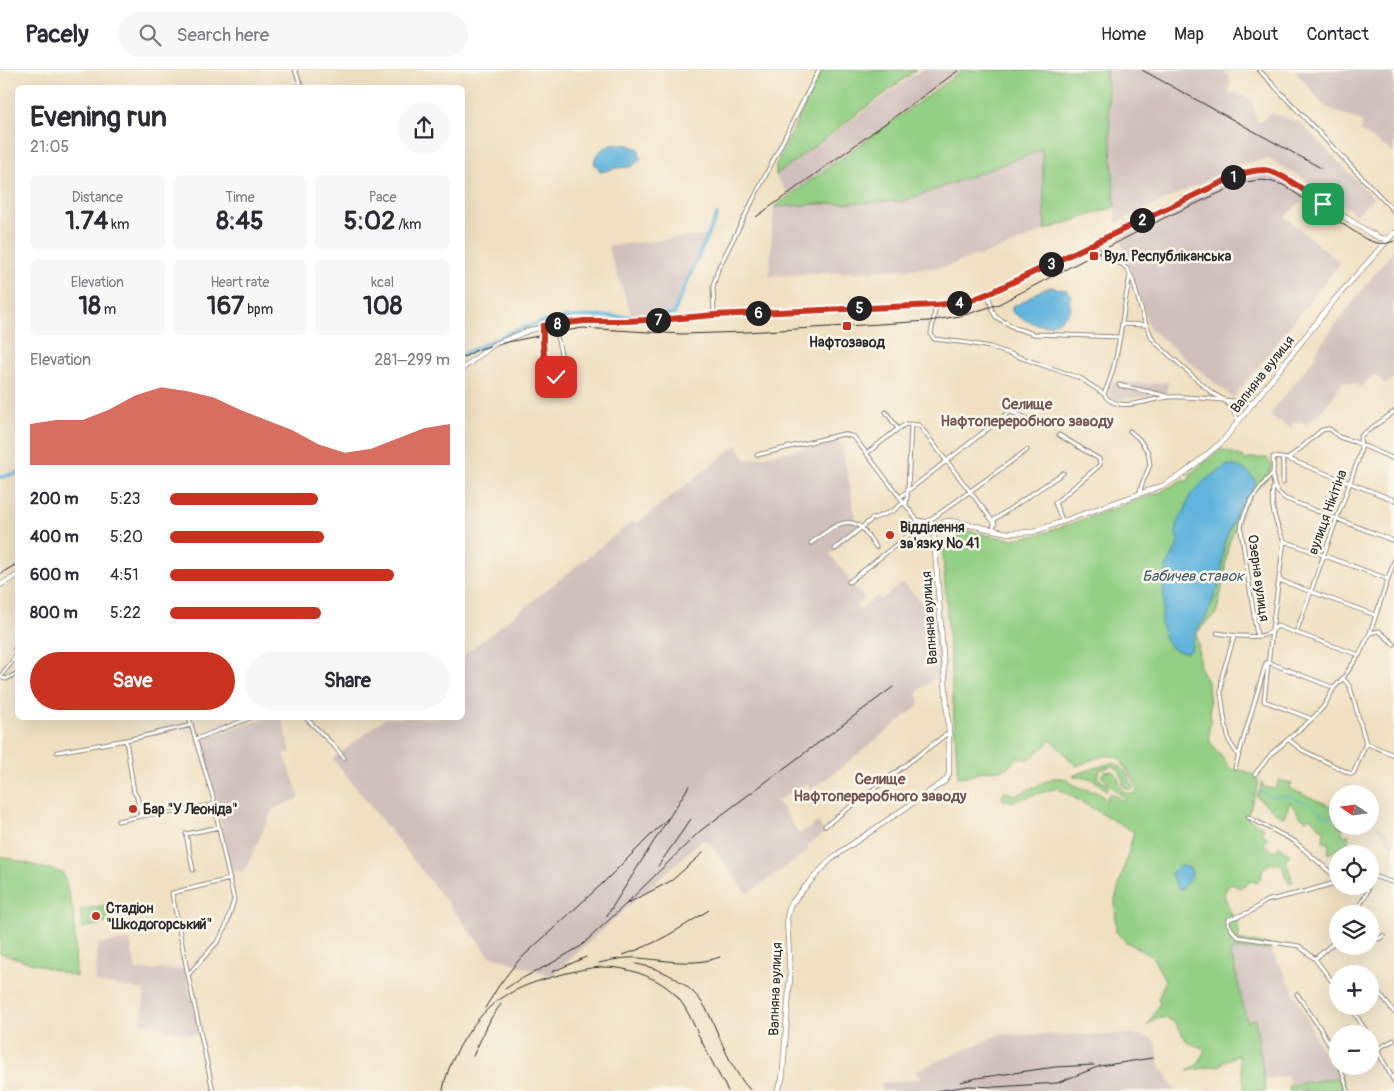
<!DOCTYPE html>
<html lang="en">
<head>
<meta charset="utf-8">
<style>
	:root { --surface:#fff; --page:#f7f7f7; --text:#2b2b33; --muted:#7c7c81; --line:#e1e1e2; --accent:#c8321e }
	body { margin:0; font-family:Pangolin,sans-serif; background:var(--page); color:var(--text); height:100vh; display:flex; flex-direction:column; font-size:19px; white-space:nowrap }
	* { box-sizing:border-box; margin:0 }
	p { font-size:16px; color:var(--muted) }
	.icon { flex:none; width:28px; height:28px; fill:none; stroke:currentColor; stroke-width:2; stroke-linecap:round; stroke-linejoin:round }
	.map { position:relative; flex:1; overflow:hidden }
	.panel { position:absolute; left:15px; top:15px; width:450px; height:635px; display:flex; flex-direction:column; background:var(--surface); border-radius:8px; box-shadow:0 5px 20px #0002 }
	.panel>* { flex:none }
	.needle { width:32px; rotate:283deg }
	.buttons { position:absolute; left:1329px; top:715px; display:grid; gap:10px }
	.buttons a { display:grid; place-items:center; width:50px; height:50px; border-radius:50%; background:var(--surface); box-shadow:0 5px 20px #0002; font-size:25px }
	.pin { position:absolute; display:grid; place-items:center; width:42px; height:42px; color:#fff; margin:-21px; border-radius:10px; box-shadow:0 2px 8px #0006 }
	.km { position:absolute; width:25px; height:25px; margin:-12px; border-radius:50%; background:#222; color:#fff; font-size:14px; line-height:25px; text-align:center }
	.round { display:grid; place-items:center; flex:none; width:52px; height:52px; border-radius:26px; background:var(--page) }
	.overview { display:flex; align-items:center; justify-content:space-between; height:85px; padding:0 15px }
	h1 { font-size:28px; font-weight:800; line-height:38px }
	.figures { display:grid; grid-template-columns:repeat(3,1fr); gap:8px; height:85px; padding:5px 15px }
	.figures div { display:grid; align-content:center; border-radius:8px; background:var(--page); text-align:center }
	.figures b { font-size:25px; font-weight:800 }
	.figures small { font-size:14px; font-weight:400 }
	.figures p { font-size:14px }
	.chart { height:140px; padding:10px 15px }
	.chart p { display:flex; justify-content:space-between }
	.chart svg { width:100%; height:90px; margin-top:5px; fill:var(--accent); opacity:.7 }
	.action { display:flex; gap:10px; margin-top:auto; padding:10px 15px }
	.action a { flex:1; height:58px; border-radius:30px; background:var(--accent); color:#fff; font-size:20px; font-weight:800; line-height:58px; text-align:center }
	.action a+a { background:var(--page); color:var(--text) }
	ul { padding:0 15px; list-style:none; font-size:16px }
	li { display:grid; grid-template-columns:80px 60px 1fr; align-items:center; height:38px }
	li i { height:12px; border-radius:6px; background:var(--accent) }
	header { display:flex; align-items:center; gap:30px; box-sizing:border-box; height:70px; padding:0 25px; background:var(--surface); border-bottom:1px solid var(--line) }
	header strong { font-size:24px }
	nav { display:flex; gap:28px; margin-inline-start:auto; font-size:18px }
	.search { width:350px; height:45px; background:var(--page); display:flex; align-items:center; gap:12px; box-sizing:border-box; padding:0 18px; border-radius:28px; color:var(--muted); font-size:19px }
	.map>svg:first-child { display:block }
</style>
</head>
<body>
<header>
<strong>Pacely</strong>
<div class="search"><svg class="icon" aria-label="search" viewBox="0 0 24 24"><circle cx="10" cy="10" r="6"/><path d="M15 15l6 6"/></svg>Search here</div>
<nav><a>Home</a><a>Map</a><a>About</a><a>Contact</a></nav>
</header>
<div class="map">
<svg width="1394" height="1021" viewBox="0 0 1394 1021">
	<rect width="100%" height="100%" fill="#fbf7ec"/>
	<filter id="ink" filterUnits="userSpaceOnUse"><feTurbulence type="fractalNoise" baseFrequency=".02" numOctaves="2"/><feDisplacementMap in="SourceGraphic" scale="10" xChannelSelector="R" yChannelSelector="G"/><feConvolveMatrix kernelMatrix="1 2 1 2 8 2 1 2 1" color-interpolation-filters="sRGB"/></filter>
	<filter id="wash" filterUnits="userSpaceOnUse"><feTurbulence type="fractalNoise" baseFrequency=".0096" numOctaves="4" result="noise"/><feDisplacementMap in="SourceGraphic" scale="20" xChannelSelector="R" yChannelSelector="G"/><feGaussianBlur stdDeviation="1.12" result="paint"/><feColorMatrix in="noise" values="0 0 0 0 0 0 0 0 0 0 0 0 0 0 0 0 0 1.4 0 .05"/><feComposite in="paint" operator="in"/></filter>
	<g filter="url(#wash)">
		<rect width="100%" height="100%" fill="#f0e0c1"/>
		<path fill="#d0c0bc" d="M921 0H960L789 125 775 106Z
			M1106 0H1223L1231 10 1228 21 1251 29 1257 51 1260 52 1271 43 1301 53 1373 128 1356 145 1327 121 1269 89 1229 95 1224 102 1116 153Z
			M1295 0H1394V83L1360 61 1363 52 1325 37Z
			M1042 77 1045 160 1026 169 977 187 974 186 945 197 769 206 774 137 817 134 904 131Z
			M1266 103 1276 106 1306 124 1299 133 1285 147 1340 193 1233 328 1149 258V256L1118 163 1244 104Z
			M686 167H705L672 241 631 244 608 178 609 176Z
			M1394 179V308L1386 314 1373 305 1360 318 1356 314H1350L1344 311 1330 331 1311 352 1306 355 1302 351 1293 353 1291 358 1270 346 1276 336 1317 285 1315 283 1329 263Z
			M1112 311 1149 314 1169 312 1165 324 1114 330 1109 323Z
			M841 371 858 460 830 484 864 529 856 535 859 540 877 526 881 530 901 514 905 515 925 536 939 556 941 603 917 622 920 631 918 636 829 707 811 719 807 713 777 731 799 764 818 752 825 763 807 775 809 780 747 824 710 773 702 770 551 906 489 885 333 689 385 648H462L463 586 633 451 636 454 737 375 746 390Z
			M267 648H282L291 682 284 684 300 728 273 739 244 802 231 800 217 734 198 670Z
			M130 870 136 900 184 899 201 966 141 954 145 920 95 912 98 874Z
			M1270 879 1292 917 1327 992 1337 999 1341 1007 1290 1015 1288 1006 1264 1009 1255 949 1247 953 1233 891 1230 887 1232 880Z
			M1001 964 1098 965 1133 964 1153 969 1155 972 1160 998 1165 1002 1175 1021H883L881 1013 919 1009V1004H917L915 1001Z"/>
		<path fill="#93cf84" stroke="#5f7d58" d="M822 0H916L776 105V95Z
			M963 0H1106L1115 137 1045 160 1042 78 1041 80 904 131 817 134 774 137Z
			M1221 379 1243 387 1246 390 1251 388H1267L1272 396 1266 410 1251 425 1237 452 1228 476 1223 513 1216 545 1209 549 1197 563 1200 598 1208 614 1211 651 1209 660 1210 672 1232 700C1238 699 1242 700 1248 702 1264 710 1258 715 1253 729 1251 735 1249 742 1247 748L1264 758 1261 764 1268 767 1264 774 1274 782 1280 776 1290 785 1285 788 1293 812 1289 813 1287 808H1285L1283 795 1272 793 1263 798 1260 810 1257 813 1251 811 1239 818 1232 813 1227 816 1224 825 1233 848 1238 850 1239 863 1238 870 1269 875 1270 879 1232 880 1230 886 1233 891 1247 952 1255 948 1266 1021H1245L1239 985 1223 992 1221 995 1187 1001 1199 993 1205 979 1187 972 1180 960 1174 952 1167 948H1156L1147 957 1160 933 1158 930 1165 910 1152 886 1126 872 1116 862 1115 830 1134 762 1057 718 1014 731 1003 730 1002 727 1004 722 1017 725 1053 708H1062L1066 709 1075 716 1099 723 1103 726 1106 731H1108L1107 726 1111 724 1125 731 1126 728C1115 722 1110 714 1101 706L1104 702 1114 701C1119 705 1119 715 1123 722L1130 724H1134L1137 721C1136 713 1131 705 1126 699 1124 696 1122 691 1119 689 1107 680 1088 692 1076 696L1051 670 1029 690 1017 687 1008 697 1000 700 984 701 969 706 958 707 942 471 955 472 957 470V464L954 459 948 458 952 457 991 466 1012 469 1038 465 1161 422 1180 411H1188L1190 408V404Z
			M1110 693C1121 692 1132 708 1133 719L1130 720 1124 717C1122 708 1123 700 1112 696L1100 700 1097 706 1098 709 1107 714 1109 719 1107 721C1101 716 1094 709 1086 707 1081 706 1078 708 1073 707L1074 705Z
			M1279 710 1292 713 1289 718 1295 721 1333 737 1337 731 1338 756H1343L1342 765H1349L1348 774 1351 775V778L1336 780 1328 784 1329 773 1323 772 1324 759 1319 757 1310 747 1306 750 1299 745 1290 732 1284 747 1280 746 1256 726 1260 721 1261 712 1263 713V717L1275 719Z
			M0 786 63 803 74 844 76 907 0 883Z
			M110 834 111 852 82 858 80 840Z
			M1341 1007 1346 1021H1289V1015Z"/>
		<path fill="#61b4dd" stroke="#467084" d="M616 74 629 75 639 79 640 90 631 97 616 98 601 102 594 93C597 80 604 78 616 74Z
			M1051 217 1067 220 1072 225 1069 230 1071 238C1056 263 1032 257 1012 242V237L1015 235C1026 233 1036 219 1051 217Z
			M1228 395C1240 396 1248 400 1255 410V415L1251 423 1238 439 1224 474 1221 507 1217 521 1206 547 1195 563 1191 580 1187 582 1176 581 1171 578 1165 569 1161 552 1164 532 1163 518 1166 505V497L1176 479 1178 471 1176 463 1178 450 1184 443 1190 425 1205 410Z
			M1179 796H1184L1190 798 1192 803C1191 810 1186 813 1182 819L1177 818 1171 804V803L1173 802Z"/>
		<g fill="none" stroke-linecap="round" stroke-linejoin="round">
			<path stroke="#61b4dd" stroke-width="1" d="M1260 722 1265 723 1268 726H1292L1298 731 1308 732 1325 746 1338 747
				M1370 752 1373 753
				M1377 756 1387 765 1391 773 1394 774"/>
			<path stroke="#61b4dd" stroke-width="4" d="M462 285 511 262 546 251 573 247 612 246 619 247 674 244 678 232 717 145
				M0 407 18 403"/>
		</g>
	</g>
	<g filter="url(#ink)">
		<g fill="none" stroke-linecap="round" stroke-linejoin="round">
			<defs>
				<path id="minor" d="M295 0 302 18
					M1259 0 1394 141
					M1094 174 1103 185 1123 195 1128 200 1132 208 1144 249 1152 268 1157 274 1212 323 1224 330 1254 333
					M988 224 993 242 996 247 1015 258 1034 264 1120 267
					M936 235 931 264 934 269 968 273 990 277 1080 308 1104 324C1107 330 1113 333 1120 334 1134 337 1154 328 1170 327 1187 326 1206 329 1224 330L1232 338 1238 351
					M714 245 713 217 718 199 819 0
					M554 254 563 292
					M1122 254 1146 255
					M543 256C543 273 543 291 551 306L556 307 563 305
					M1119 315C1135 320 1152 321 1169 327
					M1104 324C1121 287 1121 245 1130 206
					M886 342 898 359
					M1130 361 1139 369 1148 382 1150 395 1142 414 1139 425
					M1059 365 1099 389 1100 395 1055 433 1063 452
					M867 383 898 359 906 354 919 355 995 454
					M757 385 843 364 854 367 917 450 940 454
					M1282 388 1283 394V413
					M1288 389 1322 360 1330 359 1339 367 1355 372 1394 389
					M1273 418C1270 437 1276 454 1284 471L1272 560 1264 631 1312 649
					M900 427 1007 344 1011 342 1026 348
					M1394 430 1288 389 1273 387C1275 406 1267 416 1286 429L1394 471
					M906 434 908 420 911 354
					M929 451 1027 380
					M993 460 995 449 1063 403
					M1284 471 1388 509
					M811 473C824 464 841 446 858 455 865 459 871 471 876 477
					M835 479 872 449 893 441 904 432
					M1279 510 1375 545
					M849 512 925 452
					M1217 563C1229 565 1257 569 1267 564 1271 563 1274 559 1277 556L1359 585
					M1296 563 1359 387 1361 378 1360 368 1363 364 1394 342
					M1370 563 1379 561 1394 574
					M1257 566 1241 460C1242 439 1258 419 1272 404
					M1234 567 1222 606 1221 623 1224 646 1229 671 1238 685
					M18 573 15 579 18 581
					M0 607 18 584
					M0 607 6 609 18 603
					M306 648 335 677 344 688
					M196 669 250 648
					M126 670 134 722 137 727 141 746
					M1289 670 1302 680 1349 703 1352 704 1354 702 1366 673 1350 617 1343 608
					M1366 673 1394 685
					M57 682 126 670 192 655
					M1235 698 1266 593 1268 592 1334 618
					M1255 704 1272 683 1312 649 1324 636 1334 618 1343 608 1359 585 1370 563 1394 491
					M1248 747 1294 771 1338 809
					M118 751 151 744 177 742 215 734
					M825 756 948 663
					M193 800 186 764 219 757
					M1370 805 1394 813
					M1338 812 1307 821 1266 831 1250 842 1229 849 1228 853 1231 859 1238 867 1299 876 1315 889 1338 919
					M1354 844 1367 823 1368 816
					M1370 863 1379 869 1383 866
					M1315 889 1338 869
					M1360 900 1364 904
					M188 905 219 870 226 856 234 830 224 784 213 727 189 648
					M1370 912 1394 942
					M1297 924 1322 961 1338 991
					M1350 936 1368 964
					M1370 967 1394 1011
					M1377 979 1394 970
					M1340 996 1348 1021
					M213 1021 188 905 172 823 230 809"/>
				<path id="tertiary" d="M462 299 493 275 530 260 570 252 670 249 714 245 936 235 967 232 992 222 1233 107C1249 101 1260 99 1277 104L1370 163 1380 168 1389 169
					M0 515 18 505
					M777 1021 782 1010 783 1000 790 907 787 848 790 835 806 816 830 790 842 781 945 711 949 704V663L934 466 938 456 944 452 949 451 957 452 1008 463 1033 462 1164 415 1183 404 1222 372 1336 228 1394 163"/>
			</defs>
			<use href="#minor" stroke="#8e8676" stroke-width="5"/>
			<use href="#tertiary" stroke="#8e8676" stroke-width="6"/>
			<use href="#minor" stroke="#fff" stroke-width="3"/>
			<use href="#tertiary" stroke="#fff" stroke-width="4.5"/>
			<path stroke="#2b2b2b" stroke-width="1" d="M462 288 477 280 493 275 543 265 582 258 682 264 747 262 929 251 965 245 999 234 1166 147 1235 116 1245 112 1261 110 1269 111 1283 115 1364 168C1374 173 1383 176 1394 171
				M0 504 18 493"/>
			<path stroke="#2b2b2b" stroke-width="1" d="M1142 0 1321 98
				M756 147 959 0
				M658 796 691 749
				M626 834 700 761 893 617
				M606 847 689 716
				M623 885C657 874 679 859 709 840
				M599 893C612 890 625 887 638 888 666 890 693 897 720 887
				M636 894C666 899 695 916 709 944 722 971 730 999 751 1021
				M552 902 586 887
				M505 919 517 911 552 893 581 876 626 834 671 811 703 783
				M485 938 500 914 517 892 603 813 668 748
				M473 986 491 948 501 934
				M961 1012 977 1008 1055 997 1094 995
				M443 1021C446 994 471 953 491 936 514 917 540 910 567 903 580 900 592 897 605 897 626 897 653 906 669 919 686 932 693 955 703 974 711 990 719 1005 728 1021
				M936 1021 968 1016 996 1017 1057 1013 1100 996 1152 988"/>
		</g>
	</g>
	<g fill="none" stroke-linecap="round" stroke-linejoin="round" filter="url(#ink)">
		<defs>
			<path id="route" d="M556 307 551 306C542 292 543 273 543 256L584 251H626L670 249 714 245 936 235 967 232 992 222 1233 107C1243 103 1253 100 1264 100 1280 101 1309 124 1323 134"/>
		</defs>
		<use href="#route" stroke="#fff" stroke-width="10"/>
		<use href="#route" stroke="#c8321e" stroke-width="6"/>
	</g>
	<g fill="#c8321e" stroke="#fbf7ec" stroke-width="2">
		<rect x="1089" y="181" width="10" height="10" rx="2.5"/>
		<rect x="842" y="251" width="10" height="10" rx="2.5"/>
		<circle cx="890" cy="465" r="5"/>
		<circle cx="133" cy="739" r="5"/>
		<circle cx="96" cy="846" r="5"/>
	</g>
	<g text-anchor="middle" stroke-width="5" stroke-linejoin="round" paint-order="stroke">
		<g font-size="14" font-weight="bold" fill="#2b2b2b" stroke="#fbf7ec" text-anchor="start">
			<text x="1104" y="191">Вул. Республіканська</text>
			<text x="847" y="277" text-anchor="middle">Нафтозавод</text>
			<text x="900" y="462">Відділення<tspan x="900" dy="16">зв'язку № 41</tspan></text>
			<text x="143" y="744">Бар "У Леоніда"</text>
			<text x="106" y="843">Стадіон<tspan x="106" dy="16">"Шкодогорський"</tspan></text>
		</g>
		<g font-size="14" fill="#2b2b2b" stroke="#fbf7ec">
			<text transform="translate(1262 304) rotate(-52)" y="5">Вапняна вулиця</text>
			<text transform="translate(1327 442) rotate(-70)" y="5">вулиця Нікітіна</text>
			<text transform="translate(1259 508) rotate(82)" y="5">Озерна вулиця</text>
			<text transform="translate(929 548) rotate(-94)" y="5">Вапняна вулиця</text>
			<text transform="translate(775 919) rotate(-88)" y="5">Вапняна вулиця</text>
		</g>
		<g font-size="15" font-weight="bold" fill="#745654" stroke="#fbf7ec">
			<text x="1027" y="339">Селище<tspan x="1027" dy="17">Нафтопереробного заводу</tspan></text>
			<text x="880" y="714">Селище<tspan x="880" dy="17">Нафтопереробного заводу</tspan></text>
		</g>
		<g font-size="15" font-style="italic" fill="#3e5b69" stroke="#fbf7ec">
			<text x="1193" y="511">Бабичев ставок</text>
		</g>
	</g>
</svg>
<div class="buttons">
<a><svg class="needle" viewBox="-14 -14 28 28"><path d="M0-13l5 13h-10z" fill="#e53935"/><path d="M0 13l5-13h-10z" fill="#7c7c81"/></svg></a>
<a><svg class="icon" aria-label="locate" viewBox="0 0 24 24"><circle cx="12" cy="12" r="6"/><path d="M12 2v4M12 18v4M2 12h4M18 12h4"/></svg></a>
<a><svg class="icon" aria-label="layers" viewBox="0 0 24 24"><path d="M12 4l9 5-9 5-9-5zM3 14l9 5 9-5"/></svg></a>
<a>+</a>
<a>−</a>
</div>
<div class="pin" style="left:1323px;top:134px;background:#1e9e55"><svg class="icon" aria-label="arrive" viewBox="0 0 24 24"><path d="M6 21V4h12l-3 4 3 4H6"/></svg></div>
<div class="pin" style="left:556px;top:307px;background:#d93025"><svg class="icon" aria-label="check" viewBox="0 0 24 24"><path d="M5 12l5 5 9-10"/></svg></div>
<b class="km" style="left:1233px;top:107px">1</b>
<b class="km" style="left:1142px;top:150px">2</b>
<b class="km" style="left:1051px;top:194px">3</b>
<b class="km" style="left:959px;top:233px">4</b>
<b class="km" style="left:859px;top:238px">5</b>
<b class="km" style="left:758px;top:243px">6</b>
<b class="km" style="left:658px;top:250px">7</b>
<b class="km" style="left:557px;top:254px">8</b>
<section class="panel">
<div class="overview"><div><h1>Evening run</h1><p>21:05</p></div><a class="round"><svg class="icon" aria-label="share" viewBox="0 0 24 24"><path d="M12 15V3M7 8l5-5 5 5M5 13v7h14v-7"/></svg></a></div>
<div class="figures">
<div><p>Distance</p><b>1.74<small> km</small></b></div>
<div><p>Time</p><b>8:45</b></div>
<div><p>Pace</p><b>5:02<small> /km</small></b></div>
</div>
<div class="figures">
<div><p>Elevation</p><b>18<small> m</small></b></div>
<div><p>Heart rate</p><b>167<small> bpm</small></b></div>
<div><p>kcal</p><b>108</b></div>
</div>
<div class="chart"><p><span>Elevation</span>281–299 m</p>
<svg viewBox="0 0 160 44" preserveAspectRatio="none"><path d="M0 44V24L10 22L20 22L30 17L40 10L50 6L60 8L70 11L80 17L90 22L100 27L110 34L120 38L130 36L140 31L150 26L160 24V44z"/></svg>
</div>
<ul>
<li><b>200 m</b>5:23<i style="width:53%"></i></li>
<li><b>400 m</b>5:20<i style="width:55%"></i></li>
<li><b>600 m</b>4:51<i style="width:80%"></i></li>
<li><b>800 m</b>5:22<i style="width:54%"></i></li>
</ul>
<div class="action"><a>Save</a><a>Share</a></div>
</section>
</div>
</body>
</html>
